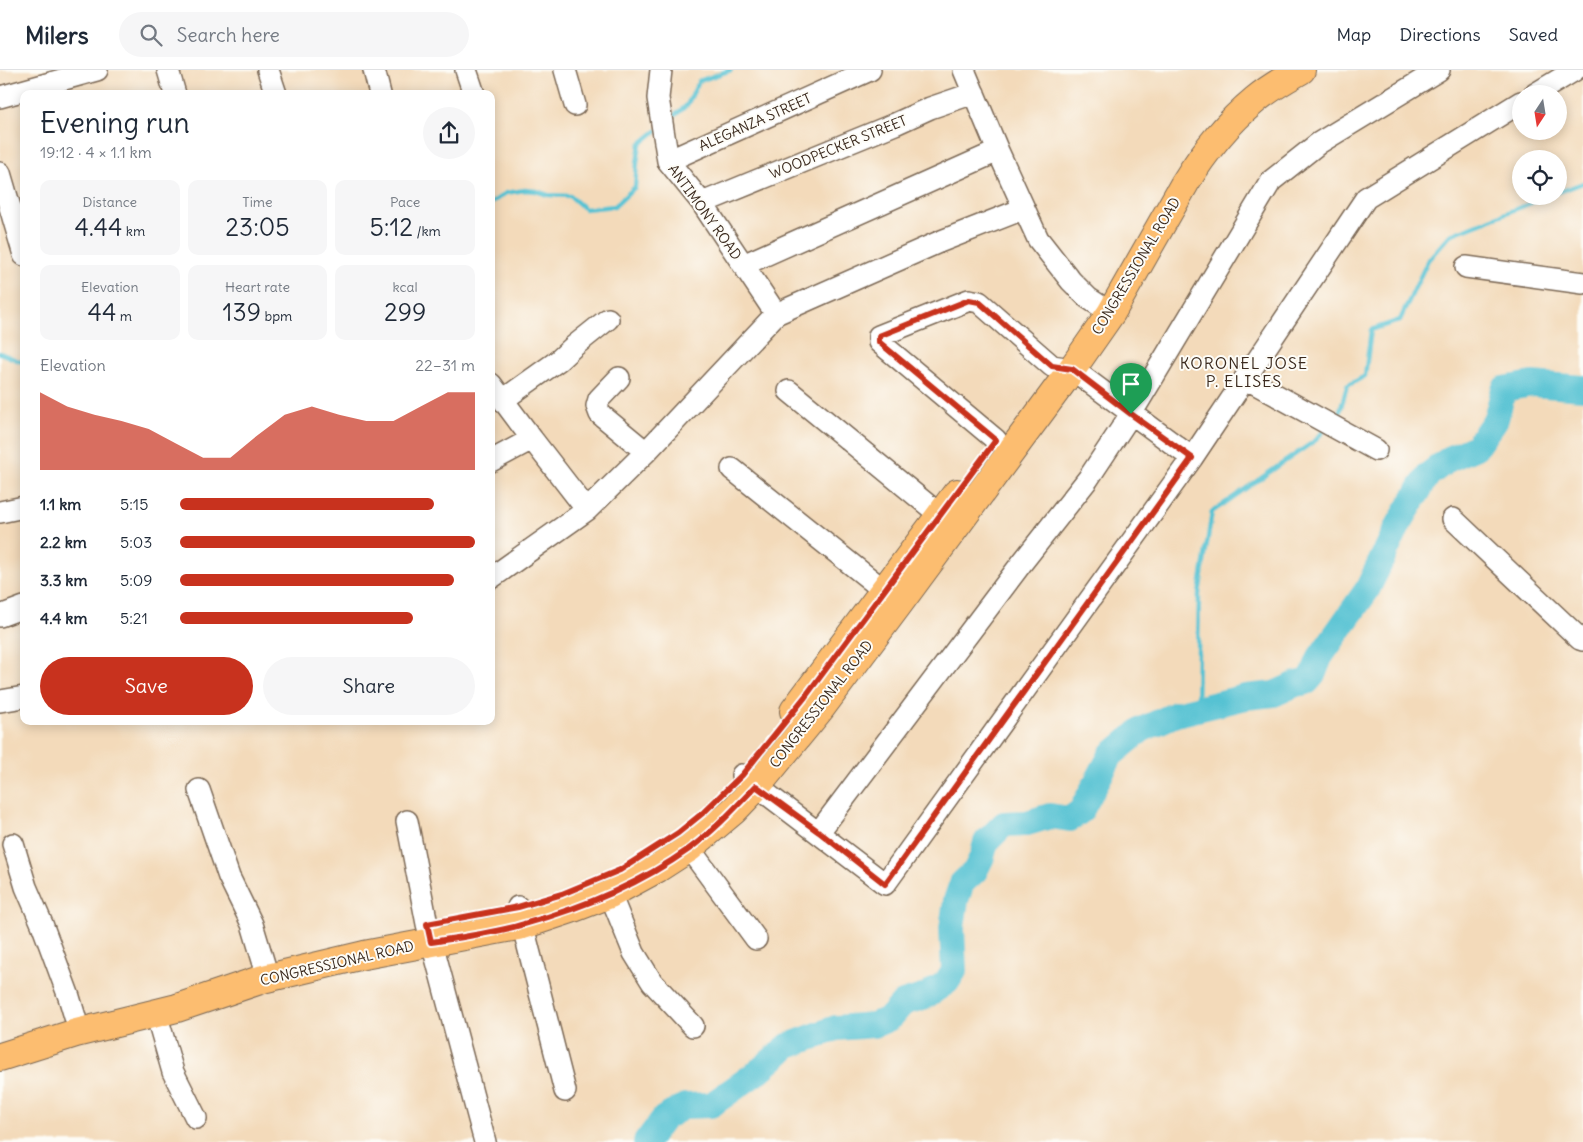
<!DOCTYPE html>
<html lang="en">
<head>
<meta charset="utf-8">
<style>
	:root { --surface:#fff; --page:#f6f6f7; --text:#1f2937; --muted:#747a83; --line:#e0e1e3; --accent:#c8321e }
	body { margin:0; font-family:Delius,sans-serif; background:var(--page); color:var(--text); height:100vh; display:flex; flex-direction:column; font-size:19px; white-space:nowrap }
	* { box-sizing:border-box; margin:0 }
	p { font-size:16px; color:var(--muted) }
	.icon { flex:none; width:28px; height:28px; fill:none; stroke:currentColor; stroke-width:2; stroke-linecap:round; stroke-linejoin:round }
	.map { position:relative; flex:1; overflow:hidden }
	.details { position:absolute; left:20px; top:20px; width:475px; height:635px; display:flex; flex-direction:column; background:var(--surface); border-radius:10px; box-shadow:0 2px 12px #0003 }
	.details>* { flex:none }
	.needle { width:32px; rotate:192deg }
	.fabs { position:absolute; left:1512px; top:15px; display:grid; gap:10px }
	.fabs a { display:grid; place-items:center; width:55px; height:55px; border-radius:50%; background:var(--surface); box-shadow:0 2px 12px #0003; font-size:25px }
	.pin { position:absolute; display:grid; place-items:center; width:42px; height:42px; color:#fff; margin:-51px -21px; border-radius:50% 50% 50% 0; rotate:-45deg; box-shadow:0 0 5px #0007 }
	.pin .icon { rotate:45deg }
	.round { display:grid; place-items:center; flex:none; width:52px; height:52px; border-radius:26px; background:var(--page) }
	.overview { display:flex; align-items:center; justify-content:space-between; height:85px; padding:0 20px }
	h1 { font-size:28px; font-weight:600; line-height:38px }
	.figures { display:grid; grid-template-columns:repeat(3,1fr); gap:8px; height:85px; padding:5px 20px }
	.figures div { display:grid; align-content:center; border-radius:10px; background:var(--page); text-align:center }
	.figures b { font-size:25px; font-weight:600 }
	.figures small { font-size:14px; font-weight:400 }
	.figures p { font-size:14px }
	.chart { height:140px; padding:10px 20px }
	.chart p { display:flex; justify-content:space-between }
	.chart svg { width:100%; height:90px; margin-top:5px; fill:var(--accent); opacity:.7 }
	.cta { display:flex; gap:10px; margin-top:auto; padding:10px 20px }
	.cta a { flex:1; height:58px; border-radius:30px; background:var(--accent); color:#fff; font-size:20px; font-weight:600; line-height:58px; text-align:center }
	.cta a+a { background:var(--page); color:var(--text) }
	ul { padding:0 20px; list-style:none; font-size:16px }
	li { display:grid; grid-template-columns:80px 60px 1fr; align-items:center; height:38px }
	li i { height:12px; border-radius:6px; background:var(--accent) }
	header { display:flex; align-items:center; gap:30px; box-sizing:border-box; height:70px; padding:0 25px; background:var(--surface); border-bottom:1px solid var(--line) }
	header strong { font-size:24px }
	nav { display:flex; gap:28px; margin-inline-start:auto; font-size:18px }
	.search { width:350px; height:45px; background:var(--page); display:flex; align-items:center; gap:12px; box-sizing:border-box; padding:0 18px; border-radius:28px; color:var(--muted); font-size:19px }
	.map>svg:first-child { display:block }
</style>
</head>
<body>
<header>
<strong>Milers</strong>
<div class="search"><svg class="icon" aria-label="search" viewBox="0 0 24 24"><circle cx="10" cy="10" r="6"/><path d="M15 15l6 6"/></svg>Search here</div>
<nav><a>Map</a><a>Directions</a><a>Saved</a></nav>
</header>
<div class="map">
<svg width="1583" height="1072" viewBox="0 0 1583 1072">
	<rect width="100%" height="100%" fill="#fdfcf7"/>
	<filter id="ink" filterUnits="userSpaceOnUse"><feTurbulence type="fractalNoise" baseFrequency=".02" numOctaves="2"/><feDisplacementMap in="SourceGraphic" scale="10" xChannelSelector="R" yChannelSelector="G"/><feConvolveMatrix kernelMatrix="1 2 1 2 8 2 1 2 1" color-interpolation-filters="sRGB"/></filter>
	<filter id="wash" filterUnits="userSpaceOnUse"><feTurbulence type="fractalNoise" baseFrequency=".0096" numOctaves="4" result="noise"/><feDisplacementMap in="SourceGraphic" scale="20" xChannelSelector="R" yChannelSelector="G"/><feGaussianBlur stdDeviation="1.12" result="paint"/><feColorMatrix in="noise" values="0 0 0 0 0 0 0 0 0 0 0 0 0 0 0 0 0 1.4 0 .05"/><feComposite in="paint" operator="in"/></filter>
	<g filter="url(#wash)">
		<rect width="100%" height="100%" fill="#f3daba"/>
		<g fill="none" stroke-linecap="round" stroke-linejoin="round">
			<path stroke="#57c2d3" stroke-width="4.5" d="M668 51 687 35 699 11 731 0
				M1559 122 1583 113
				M491 133 506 123 525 120 536 121 548 125 570 126 585 139 615 136 635 117 637 93 640 74 656 61
				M0 283 24 293
				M1333 350 1340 341 1347 316 1365 306 1371 260 1400 250 1428 190 1450 165 1549 126
				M1197 639 1199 524 1212 442 1316 370 1325 359"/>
			<path stroke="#57c2d3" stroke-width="26" d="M646 1072 664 1048 685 1036 711 1035 759 1001 788 976 836 958 874 955 890 948 903 933 926 926 947 912 954 901 952 858 956 830 962 813 975 801 982 787 986 772 1004 754 1027 753 1050 746 1070 749 1081 741 1111 685 1141 660 1176 644 1246 627 1274 624 1296 614 1307 612 1313 605 1320 587 1367 520 1399 454 1428 405 1449 389 1476 377 1496 349 1504 319 1532 314 1583 318"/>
		</g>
	</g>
	<g filter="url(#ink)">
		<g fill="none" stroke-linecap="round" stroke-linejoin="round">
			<defs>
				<path id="minor" d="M168 0 175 24
					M268 0 276 24
					M374 0 380 24
					M466 0 474 24
					M565 0 575 35
					M661 0 658 28 668 91 702 133 776 244
					M964 0 998 81 1038 169 1071 211 1088 228 1111 243
					M1535 24 1575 0
					M0 27 97 0
					M668 91 870 0
					M0 103 24 185
					M702 133 895 54 930 38 974 23
					M743 195 998 81
					M1466 197 1583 213
					M619 308 599 329 597 336 600 344 646 382
					M1245 308 1376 380
					M491 314 532 369 491 391
					M789 321 940 445
					M503 330 559 290 573 277 608 249
					M532 369 587 440
					M996 370 879 272V266L969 230 979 232 1052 296 1072 299 1192 388
					M732 399 896 530
					M0 442 24 437
					M1453 449 1580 569 1583 570
					M491 508 587 440 646 382 776 244 939 172 1023 139
					M0 546 24 537
					M0 631 24 627
					M742 705 885 814 1192 388 1366 128 1521 32
					M199 720 229 807 252 854 264 894
					M407 751 427 854 485 1072
					M819 762 1021 494 1088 409 1131 344 1271 111 1319 73 1439 0
					M13 774 26 817 42 854 69 927 75 947
					M689 778 756 869
					M610 824 634 883 652 912 693 956
					M518 837 565 1021
					M156 943 173 1002 196 1048"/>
				<path id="major" d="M794 641 957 423
					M0 987 76 963 177 938 263 909 364 885 523 855 571 839 610 824 658 798 689 778 733 741 756 717 820 639 900 532 1072 299 1111 243 1185 113C1204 82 1226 54 1255 30 1269 18 1285 9 1301 0"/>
			</defs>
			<use href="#minor" stroke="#7b6855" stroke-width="24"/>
			<use href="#major" stroke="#7b6855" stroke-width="30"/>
			<use href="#minor" stroke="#fff" stroke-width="21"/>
			<use href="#major" stroke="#fcbd6f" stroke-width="28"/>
		</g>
	</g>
	<g fill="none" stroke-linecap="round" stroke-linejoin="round" filter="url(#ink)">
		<defs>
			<path id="route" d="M969 230 979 232 1052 296 1072 299 1131 344 1192 388 885 814 819 762 756 716C735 738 714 761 689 779 640 814 582 838 524 854 496 863 461 867 431 872L427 854 518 837 562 824 620 800 678 763 704 742 742 705 805 627 996 370 879 272V266Z"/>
		</defs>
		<use href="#route" stroke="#fff" stroke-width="10"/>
		<use href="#route" stroke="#c8321e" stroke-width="6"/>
	</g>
	<g text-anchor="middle" stroke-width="4" stroke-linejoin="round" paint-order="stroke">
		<g font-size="14" fill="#3b2a1e" stroke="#fdfcf7">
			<text transform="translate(755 52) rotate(-24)" y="5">ALEGANZA STREET</text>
			<text transform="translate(838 77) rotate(-22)" y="5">WOODPECKER STREET</text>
			<text transform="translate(705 142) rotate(54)" y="5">ANTIMONY ROAD</text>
			<text transform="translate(1136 196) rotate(-59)" y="5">CONGRESSIONAL ROAD</text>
			<text transform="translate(821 634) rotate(-52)" y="5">CONGRESSIONAL ROAD</text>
			<text transform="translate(337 893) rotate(-13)" y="5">CONGRESSIONAL ROAD</text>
		</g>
		<g font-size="16" letter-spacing="1" fill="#3b2a1e" stroke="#fdfcf7">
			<text x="1244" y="299">KORONEL JOSE<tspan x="1244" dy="18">P. ELISES</tspan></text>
		</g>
	</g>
</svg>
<div class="fabs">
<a><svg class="needle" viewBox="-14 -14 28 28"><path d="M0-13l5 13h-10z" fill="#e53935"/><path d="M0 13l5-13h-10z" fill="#747a83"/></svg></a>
<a><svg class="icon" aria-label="locate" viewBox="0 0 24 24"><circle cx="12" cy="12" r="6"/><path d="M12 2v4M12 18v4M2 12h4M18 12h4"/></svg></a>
</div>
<div class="pin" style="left:1131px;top:344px;background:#1e9e55"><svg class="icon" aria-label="arrive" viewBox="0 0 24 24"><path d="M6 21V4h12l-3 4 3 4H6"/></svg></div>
<section class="details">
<div class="overview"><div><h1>Evening run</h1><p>19:12 · 4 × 1.1 km</p></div><a class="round"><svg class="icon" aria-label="share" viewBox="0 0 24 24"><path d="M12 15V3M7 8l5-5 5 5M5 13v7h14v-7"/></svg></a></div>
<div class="figures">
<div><p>Distance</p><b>4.44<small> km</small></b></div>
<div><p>Time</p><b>23:05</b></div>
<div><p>Pace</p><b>5:12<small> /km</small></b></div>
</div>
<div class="figures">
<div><p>Elevation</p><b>44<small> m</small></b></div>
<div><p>Heart rate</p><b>139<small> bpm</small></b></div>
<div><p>kcal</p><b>299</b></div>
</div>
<div class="chart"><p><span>Elevation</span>22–31 m</p>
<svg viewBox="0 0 160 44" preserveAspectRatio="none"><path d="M0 44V6L10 13L20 17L30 20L40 24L50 31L60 38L70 38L80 27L90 17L100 13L110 17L120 20L130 20L140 13L150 6L160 6V44z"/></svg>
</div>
<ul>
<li><b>1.1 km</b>5:15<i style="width:86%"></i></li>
<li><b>2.2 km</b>5:03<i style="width:100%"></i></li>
<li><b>3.3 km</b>5:09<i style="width:93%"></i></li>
<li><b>4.4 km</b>5:21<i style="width:79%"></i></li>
</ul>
<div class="cta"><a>Save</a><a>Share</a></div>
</section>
</div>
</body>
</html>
